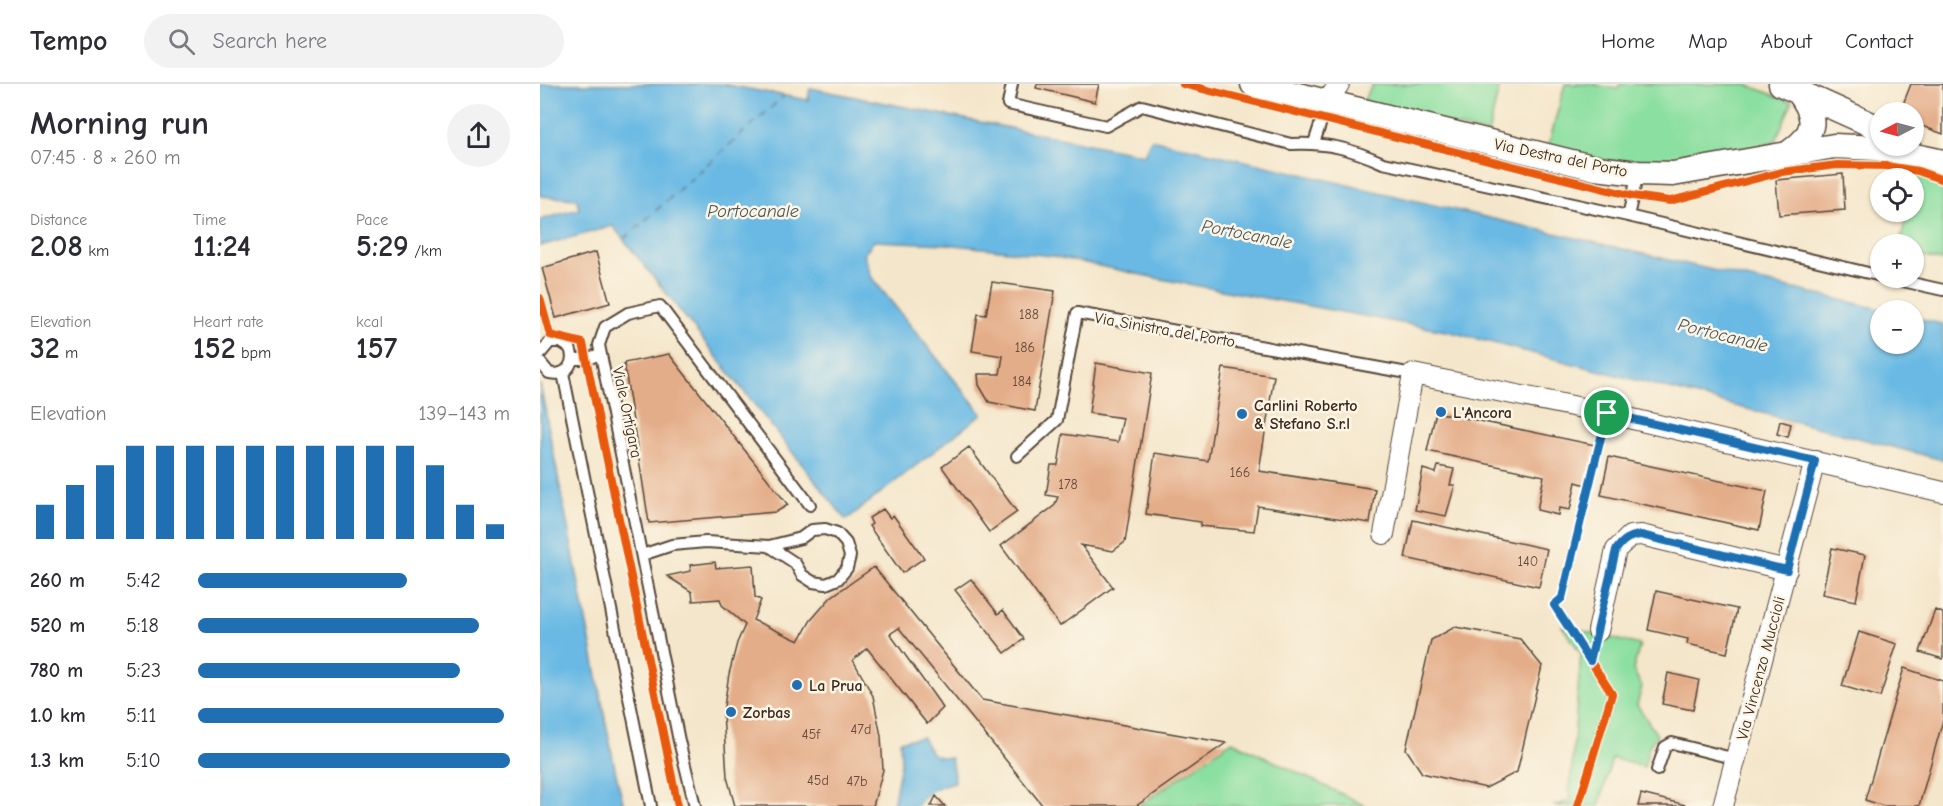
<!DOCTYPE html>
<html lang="en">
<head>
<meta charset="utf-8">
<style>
	:root { --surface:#fff; --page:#f2f2f3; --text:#2b2b33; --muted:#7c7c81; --line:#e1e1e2; --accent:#1f6fb2 }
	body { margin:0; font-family:"Comic Neue",sans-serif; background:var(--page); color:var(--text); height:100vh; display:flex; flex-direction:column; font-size:22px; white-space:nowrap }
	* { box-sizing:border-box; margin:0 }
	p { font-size:20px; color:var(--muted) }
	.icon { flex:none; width:33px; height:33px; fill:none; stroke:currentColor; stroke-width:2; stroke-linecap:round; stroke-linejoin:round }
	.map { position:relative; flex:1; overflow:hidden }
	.side { display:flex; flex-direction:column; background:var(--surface); width:540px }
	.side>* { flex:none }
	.needle { width:39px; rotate:264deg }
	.fabs { position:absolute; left:1330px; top:18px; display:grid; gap:12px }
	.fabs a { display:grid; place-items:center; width:54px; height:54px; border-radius:50%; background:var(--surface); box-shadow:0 2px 4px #0004; font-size:30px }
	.pin { position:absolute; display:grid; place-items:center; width:51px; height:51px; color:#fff; margin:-26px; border:3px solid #fff; border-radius:50%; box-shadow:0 2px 6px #0007 }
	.round { display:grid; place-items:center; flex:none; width:63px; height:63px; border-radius:32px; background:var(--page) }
	.head { display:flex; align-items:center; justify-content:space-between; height:102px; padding:0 30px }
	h1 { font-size:33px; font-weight:700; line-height:45px }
	.figures { display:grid; grid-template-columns:repeat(3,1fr); gap:9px; height:102px; padding:6px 30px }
	.figures div { display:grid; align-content:center }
	.figures b { font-size:30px; font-weight:700 }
	.figures small { font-size:16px; font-weight:400 }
	.figures p { font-size:16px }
	.chart { height:168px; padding:12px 30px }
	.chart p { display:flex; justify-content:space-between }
	.chart svg { width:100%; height:108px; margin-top:6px; stroke:var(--accent); stroke-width:6 }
	ul { padding:0 30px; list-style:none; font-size:20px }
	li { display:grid; grid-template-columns:96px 72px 1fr; align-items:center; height:45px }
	li i { height:15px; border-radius:8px; background:var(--accent) }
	header { display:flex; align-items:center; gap:36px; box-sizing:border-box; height:84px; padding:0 30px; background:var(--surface); border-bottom:2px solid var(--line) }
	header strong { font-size:28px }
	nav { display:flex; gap:33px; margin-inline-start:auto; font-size:21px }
	.search { width:420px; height:54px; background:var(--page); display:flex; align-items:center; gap:15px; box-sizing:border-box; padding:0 21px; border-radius:33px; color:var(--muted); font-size:22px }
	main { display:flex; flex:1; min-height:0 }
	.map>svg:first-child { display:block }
</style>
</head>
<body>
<header>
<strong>Tempo</strong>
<div class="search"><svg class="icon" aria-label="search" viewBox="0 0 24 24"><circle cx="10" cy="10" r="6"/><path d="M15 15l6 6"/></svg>Search here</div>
<nav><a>Home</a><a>Map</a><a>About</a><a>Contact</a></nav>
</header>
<main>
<section class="side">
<div class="head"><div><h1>Morning run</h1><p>07:45 · 8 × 260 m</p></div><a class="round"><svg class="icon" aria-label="share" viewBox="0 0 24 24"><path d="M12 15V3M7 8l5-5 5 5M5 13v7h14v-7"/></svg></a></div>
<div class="figures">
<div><p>Distance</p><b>2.08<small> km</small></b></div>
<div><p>Time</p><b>11:24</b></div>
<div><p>Pace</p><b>5:29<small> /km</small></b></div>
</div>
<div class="figures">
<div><p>Elevation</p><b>32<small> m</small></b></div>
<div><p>Heart rate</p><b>152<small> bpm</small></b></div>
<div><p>kcal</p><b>157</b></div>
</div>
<div class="chart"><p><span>Elevation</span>139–143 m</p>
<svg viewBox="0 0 160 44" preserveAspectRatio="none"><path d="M5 44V30M15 44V22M25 44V14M35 44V6M45 44V6M55 44V6M65 44V6M75 44V6M85 44V6M95 44V6M105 44V6M115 44V6M125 44V6M135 44V14M145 44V30M155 44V38"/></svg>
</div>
<ul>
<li><b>260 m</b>5:42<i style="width:67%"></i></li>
<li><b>520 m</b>5:18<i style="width:90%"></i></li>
<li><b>780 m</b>5:23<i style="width:84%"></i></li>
<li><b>1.0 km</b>5:11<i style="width:98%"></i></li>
<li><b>1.3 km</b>5:10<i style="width:100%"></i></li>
</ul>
</section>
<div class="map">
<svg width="1403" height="722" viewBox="0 0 1403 722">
	<rect width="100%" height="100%" fill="#fcf5e5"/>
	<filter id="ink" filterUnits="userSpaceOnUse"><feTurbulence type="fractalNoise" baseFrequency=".0167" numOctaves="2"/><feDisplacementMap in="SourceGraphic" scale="12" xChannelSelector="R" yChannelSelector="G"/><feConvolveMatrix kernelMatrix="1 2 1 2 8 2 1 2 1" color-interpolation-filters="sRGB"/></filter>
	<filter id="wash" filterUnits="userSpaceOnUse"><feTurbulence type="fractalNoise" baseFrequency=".008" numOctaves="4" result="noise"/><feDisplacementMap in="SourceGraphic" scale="24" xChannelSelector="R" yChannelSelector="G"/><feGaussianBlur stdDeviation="1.35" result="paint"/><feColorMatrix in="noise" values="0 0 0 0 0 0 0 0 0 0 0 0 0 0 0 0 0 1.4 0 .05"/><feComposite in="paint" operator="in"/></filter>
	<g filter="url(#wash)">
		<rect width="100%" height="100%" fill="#f4e6ca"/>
		<path fill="#8bdfa0" stroke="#63845f" stroke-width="1.5" d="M833 0H960L948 50 822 19Z
			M1025 0H1051L1078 5 1080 0H1205L1252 18 1235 58C1178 75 1122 84 1062 76 1044 74 1026 68 1008 63Z
			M1375 91 1403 102V177L1374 171V160H1360L1367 128H1374Z
			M1022 542 1100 561 1093 586 1102 602 1097 621 1117 651 1109 662 1104 683 1072 674 1059 722H1013L1029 717 1041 569Z
			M692 657 826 722H599Z"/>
		<path fill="#69b9e4" stroke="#527281" stroke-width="1.5" d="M0 0H182L268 16 270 4 604 71 611 55 1344 226H1341V260H1374V234L1403 240V376L911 248 621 195 512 172 407 160 334 157 324 170 332 194 442 330 306 436 73 142 0 162V136L39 125 37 115 0 112Z
			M0 300 76 690 84 722H0Z
			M383 653C388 669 394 674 411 674L415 698C399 701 385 708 376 722H353L361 679 360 657Z"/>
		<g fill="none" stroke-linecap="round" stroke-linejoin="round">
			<path stroke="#495559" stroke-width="1.5" stroke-dasharray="8 6" stroke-linecap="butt" d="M84 155 244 12"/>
		</g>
		<g id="blocks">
			<path fill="#e4ad89" d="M497 0H559L555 18 496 4Z
				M1371 0H1403V50L1374 39V28H1360Z
				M1303 90 1305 126 1239 131 1236 96Z
				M56 168 70 219 16 234 2 184Z
				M452 198 515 207 495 327 449 318 439 301 438 290H460L463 272 432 267 438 230 446 231Z
				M129 270 248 421 236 428 109 439 84 279Z
				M556 279 612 289 585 458 573 467 541 461 573 503 520 542 461 462 514 422 518 413 506 411 511 381H518L523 350 578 358 583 334 549 329Z
				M683 284 734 292 719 387 835 405 830 439 718 422 714 447 660 442 661 438 606 430 615 369 668 377Z
				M896 328 1055 361 1046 401 1036 398 1030 426 1019 424 1018 431 997 426 1004 392 887 367Z
				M1240 337 1251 340 1248 353 1237 350Z
				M429 363 477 428 449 448 402 383Z
				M1069 373 1227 407 1219 446 1061 411Z
				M898 382 914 385 910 401H915L906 432 875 426 883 385 896 389Z
				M343 425 350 434 353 431 384 474 362 489 329 442 332 440 329 434Z
				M873 436 1007 465 999 503 865 474Z
				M1292 464 1325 471 1316 517 1282 510Z
				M175 478 176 484 213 481 215 513 221 516 213 536 259 557 271 536 291 513 334 483 442 616 686 659 596 722H503L359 544 350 550 403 624 387 640 327 564 313 576 333 612 341 652 343 686 333 722H195L187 693 183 629 189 590 197 559 205 541 182 521 180 515 153 517 152 508 127 492 151 487 150 481Z
				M431 495 458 530 463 526 484 555 465 569 415 506Z
				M1116 507 1197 525 1187 569 1147 560 1148 555 1108 546Z
				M1395 526 1403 529V575L1380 568Z
				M915 543 980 555 1002 582 977 688 946 704 882 689 866 665 891 556Z
				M1319 548 1357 560 1340 613 1302 602Z
				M1364 584 1403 597V636L1379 722H1344L1325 716Z
				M1128 589 1159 596 1153 626 1122 620Z
				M1101 710 1146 721V722H1098Z
				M396 712 405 722H391Z"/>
		</g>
	</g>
	<g filter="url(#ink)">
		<use href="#blocks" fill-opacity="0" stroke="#574638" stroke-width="1.5"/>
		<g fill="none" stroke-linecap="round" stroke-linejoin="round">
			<defs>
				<path id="service" d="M472 0 468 20 566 42 602 22 751 60C786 58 812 65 843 79L1088 132 1341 192
					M774 59 788 17
					M1088 132 1098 89
					M1349 194 1403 206
					M0 270 10 258H21L30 264C36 280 26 293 9 289L0 278
					M32 275H47L60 270
					M23 289 111 722
					M477 372 517 336 537 229 873 290
					M102 471 132 461 166 458 229 462 261 454 272 446 285 445 297 449 306 459 310 472 307 484 298 495 286 500 273 498 262 491 255 479 229 462
					M1117 686 1125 663 1132 659 1196 675
					M155 722 139 657 59 261 65 243 88 229 120 222 270 421"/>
				<path id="minor" d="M788 17 799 0
					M844 450 873 290 1067 329 1403 408
					M1058 547 1076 466 1090 452 1101 451 1247 486
					M1183 722 1275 377"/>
				<path id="tertiary" d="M713 0 1056 84 1098 89 1133 90 1294 62 1338 64 1403 78
					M1241 0 1341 45
					M1250 68C1278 48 1277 32 1257 6"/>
			</defs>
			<use href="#service" stroke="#574638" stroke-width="14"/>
			<use href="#minor" stroke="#574638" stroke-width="22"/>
			<use href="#tertiary" stroke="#574638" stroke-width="27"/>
			<use href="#service" stroke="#fff" stroke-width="10"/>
			<use href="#minor" stroke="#fff" stroke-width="20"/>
			<use href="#tertiary" stroke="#fff" stroke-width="24"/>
			<defs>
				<path id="cycleway" d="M643 0 1093 112 1130 117 1242 88 1297 81 1346 82 1378 87 1403 96
					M0 214 10 251 43 259 138 722
					M1038 722 1072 610 1014 521 1022 514 1067 329"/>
			</defs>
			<use href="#cycleway" stroke="#fcf5e5" stroke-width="11"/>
			<use href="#cycleway" stroke="#e8590c" stroke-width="8"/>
		</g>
	</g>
	<g fill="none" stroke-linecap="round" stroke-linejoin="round" filter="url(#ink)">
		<defs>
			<path id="route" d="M1067 329 1275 377 1247 486 1101 451C1089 452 1083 456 1076 466L1050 577 1014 521 1022 514Z"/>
		</defs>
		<use href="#route" stroke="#fff" stroke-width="12"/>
		<use href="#route" stroke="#1f6fb2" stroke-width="8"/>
	</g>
	<g fill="#1f6fb2" stroke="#fcf5e5" stroke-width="2">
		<circle cx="901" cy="328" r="6"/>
		<circle cx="702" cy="330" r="6"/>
		<circle cx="257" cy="601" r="6"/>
		<circle cx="191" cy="628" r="6"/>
	</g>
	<g text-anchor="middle" stroke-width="5" stroke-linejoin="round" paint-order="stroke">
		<g font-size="14" fill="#654b39">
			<text x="489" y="235">188</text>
			<text x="485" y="268">186</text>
			<text x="482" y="302">184</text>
			<text x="700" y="393">166</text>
			<text x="528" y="405">178</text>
			<text x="988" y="482">140</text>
			<text x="321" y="650">47d</text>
			<text x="271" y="655">45f</text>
			<text x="278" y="701">45d</text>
			<text x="317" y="702">47b</text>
		</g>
		<g font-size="16" fill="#3b2a1e" stroke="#fcf5e5">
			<text transform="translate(1021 73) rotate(12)" y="6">Via Destra del Porto</text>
			<text transform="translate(625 245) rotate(10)" y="6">Via Sinistra del Porto</text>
			<text transform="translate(88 328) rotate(78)" y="6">Viale Ortigara</text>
			<text transform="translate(1220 584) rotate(-75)" y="6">Via Vincenzo Muccioli</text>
		</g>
		<g font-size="16" font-weight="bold" fill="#3b2a1e" stroke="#fcf5e5" text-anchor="start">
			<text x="714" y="327">Carlini Roberto<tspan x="714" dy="18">&amp; Stefano S.r.l</tspan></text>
			<text x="913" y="334">L'Ancora</text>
			<text x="269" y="607">La Prua</text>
			<text x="203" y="634">Zorbas</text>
		</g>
		<g font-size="18" font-style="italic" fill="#495559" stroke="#fcf5e5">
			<text x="213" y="133">Portocanale</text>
			<text transform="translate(707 150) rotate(11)" y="6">Portocanale</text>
			<text transform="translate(1183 251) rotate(14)" y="6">Portocanale</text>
		</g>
	</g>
</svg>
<div class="fabs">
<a><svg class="needle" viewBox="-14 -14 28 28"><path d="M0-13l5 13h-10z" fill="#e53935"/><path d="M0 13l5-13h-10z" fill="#7c7c81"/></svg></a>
<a><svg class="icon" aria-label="locate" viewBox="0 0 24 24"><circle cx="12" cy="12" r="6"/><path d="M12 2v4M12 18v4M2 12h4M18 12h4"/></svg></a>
<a>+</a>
<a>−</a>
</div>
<div class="pin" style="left:1067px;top:329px;background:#1e9e55"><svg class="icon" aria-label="arrive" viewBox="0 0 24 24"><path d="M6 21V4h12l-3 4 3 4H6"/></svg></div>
</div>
</main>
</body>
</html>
